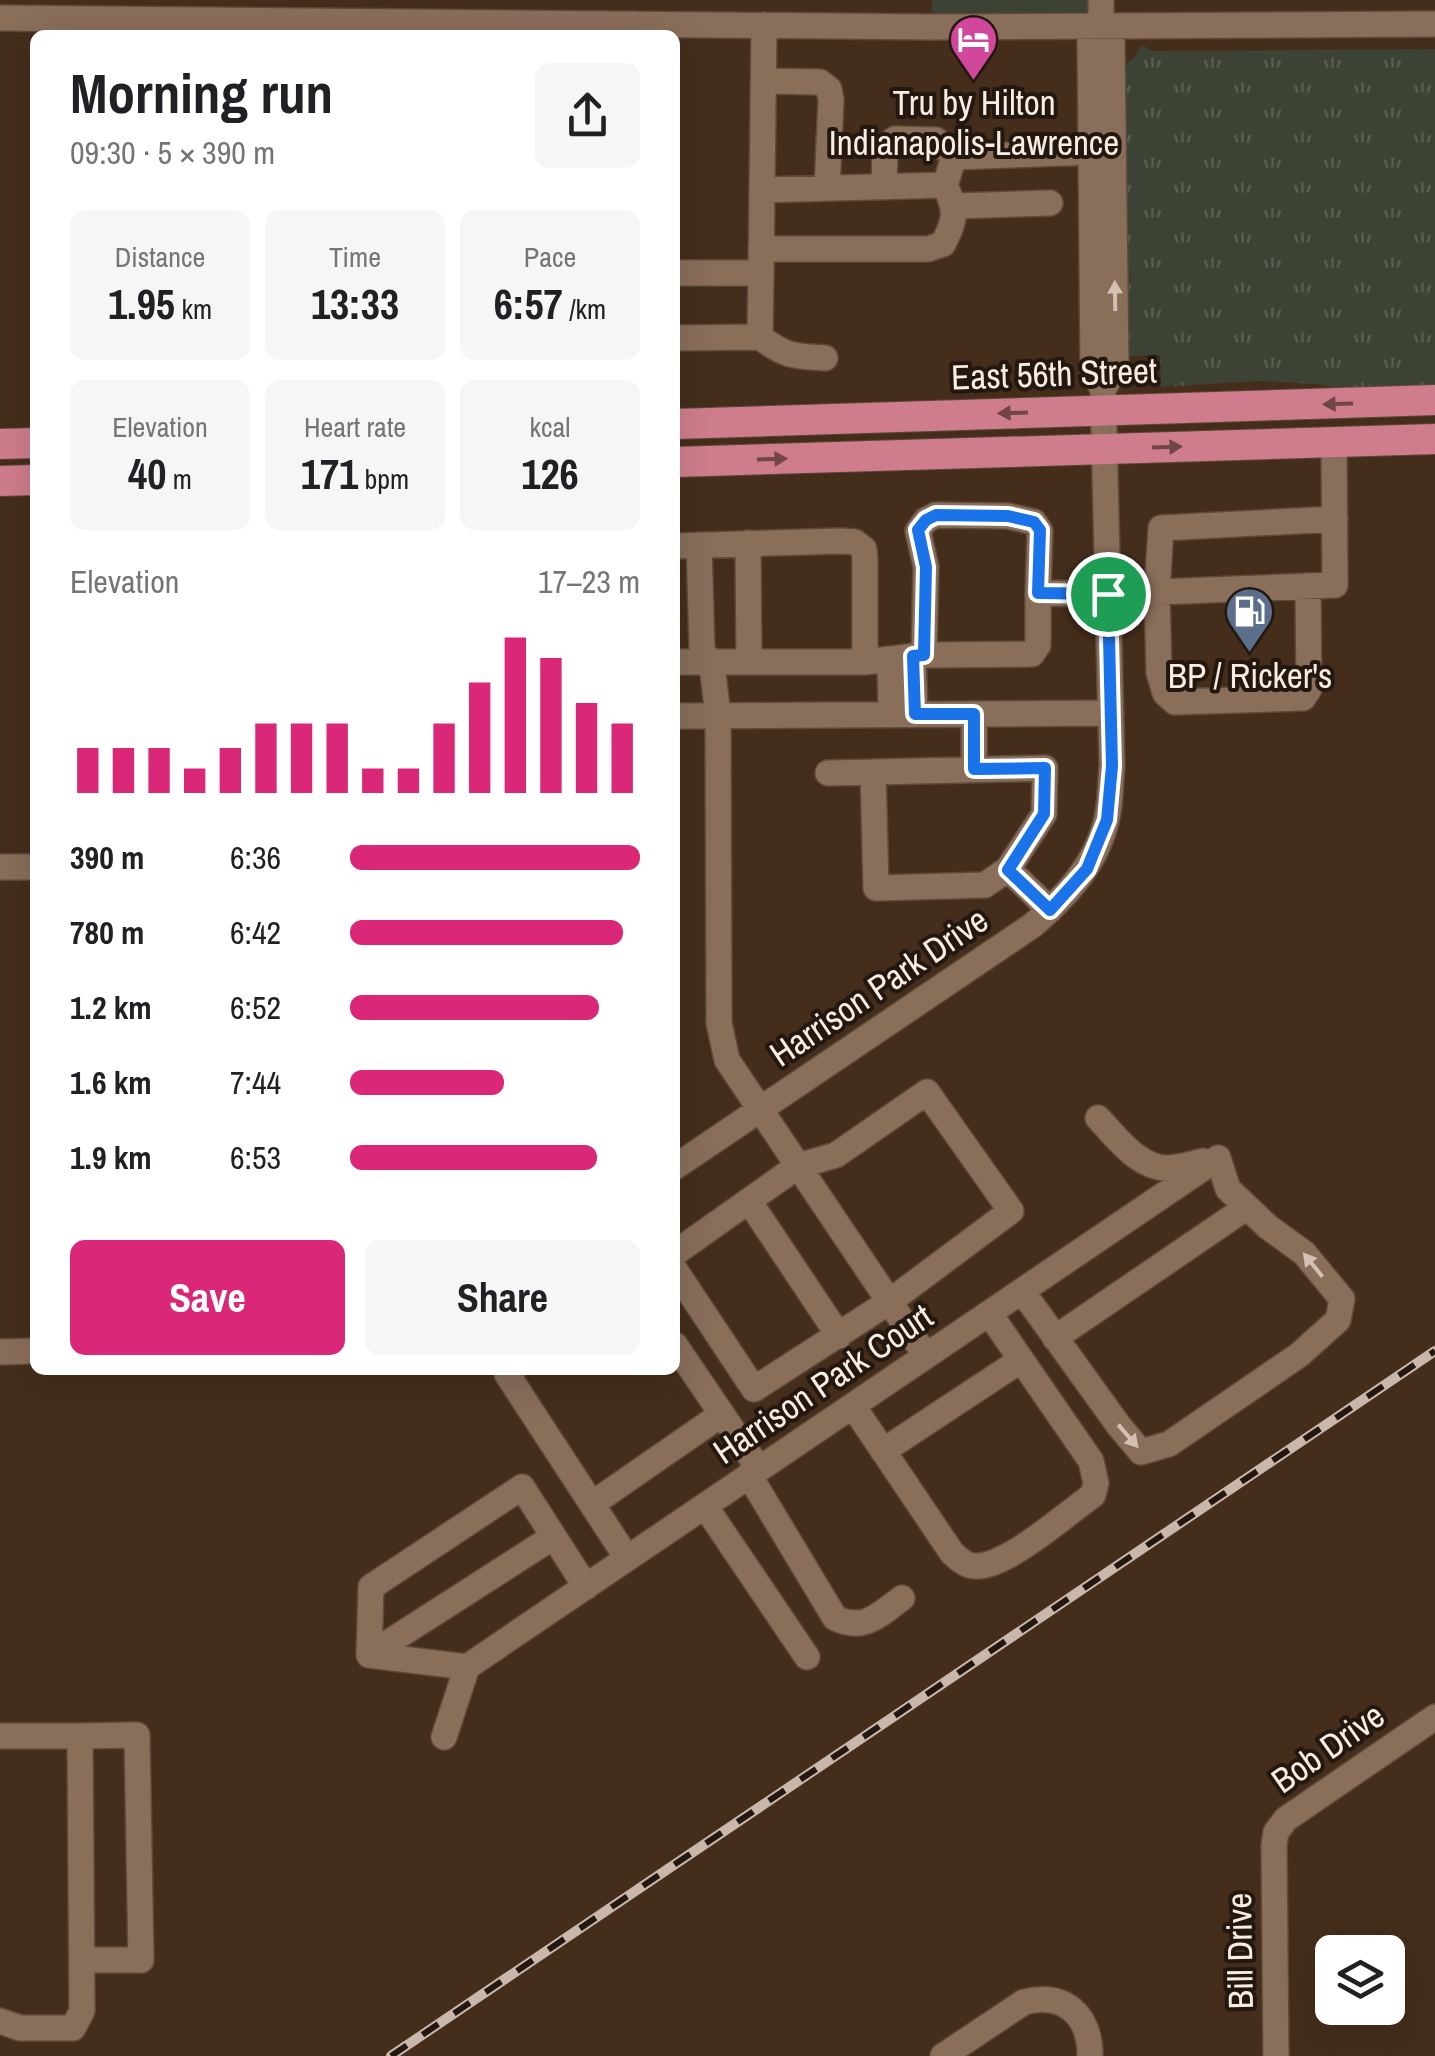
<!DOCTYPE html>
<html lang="en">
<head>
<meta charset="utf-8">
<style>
	:root { --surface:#fff; --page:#f6f6f6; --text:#202124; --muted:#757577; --accent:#db2777 }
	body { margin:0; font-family:"Archivo Narrow",sans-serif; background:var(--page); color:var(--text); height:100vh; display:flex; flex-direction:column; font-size:38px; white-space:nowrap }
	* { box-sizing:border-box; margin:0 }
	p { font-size:32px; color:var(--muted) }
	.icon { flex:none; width:55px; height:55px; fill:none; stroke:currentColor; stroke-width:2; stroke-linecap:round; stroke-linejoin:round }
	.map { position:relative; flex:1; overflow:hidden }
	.panel { position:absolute; left:30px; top:30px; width:650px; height:1345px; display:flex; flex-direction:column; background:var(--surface); border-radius:15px; box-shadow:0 10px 40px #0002 }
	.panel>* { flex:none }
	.fabs { position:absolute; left:1315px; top:1935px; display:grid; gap:20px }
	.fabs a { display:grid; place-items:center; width:90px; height:90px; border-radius:15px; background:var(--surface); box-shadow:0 10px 40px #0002; font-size:50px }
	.pin { position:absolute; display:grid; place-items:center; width:85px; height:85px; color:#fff; margin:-42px; border:5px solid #fff; border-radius:50%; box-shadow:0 2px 10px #0007 }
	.round { display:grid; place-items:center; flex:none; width:105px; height:105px; border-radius:15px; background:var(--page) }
	.summary { display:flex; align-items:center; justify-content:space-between; height:170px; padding:0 40px }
	h1 { font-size:55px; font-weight:800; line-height:75px }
	.figures { display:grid; grid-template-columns:repeat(3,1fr); gap:15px; height:170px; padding:10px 40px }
	.figures div { display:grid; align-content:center; border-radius:15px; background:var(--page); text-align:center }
	.figures b { font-size:42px; font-weight:800 }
	.figures small { font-size:28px; font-weight:400 }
	.figures p { font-size:28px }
	.chart { height:280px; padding:20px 40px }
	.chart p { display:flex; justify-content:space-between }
	.chart svg { width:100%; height:180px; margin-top:10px; stroke:var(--accent); stroke-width:6 }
	.action { display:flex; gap:20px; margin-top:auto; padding:20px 40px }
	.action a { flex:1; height:115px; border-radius:15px; background:var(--accent); color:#fff; font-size:40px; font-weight:800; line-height:115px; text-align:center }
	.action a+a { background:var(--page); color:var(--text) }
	ul { padding:0 40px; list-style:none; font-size:32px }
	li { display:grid; grid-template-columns:160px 120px 1fr; align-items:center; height:75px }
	li i { height:25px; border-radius:12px; background:var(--accent) }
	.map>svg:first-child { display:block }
</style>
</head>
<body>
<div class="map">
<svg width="1435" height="2056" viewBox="0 0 1435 2056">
	<defs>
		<pattern id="grass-tufts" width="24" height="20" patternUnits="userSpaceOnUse" patternTransform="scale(2.5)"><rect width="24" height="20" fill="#3c4234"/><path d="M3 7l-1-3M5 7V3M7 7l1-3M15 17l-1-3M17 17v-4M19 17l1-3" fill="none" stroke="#595d51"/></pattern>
	</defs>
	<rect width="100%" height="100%" fill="#442d1b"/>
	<path fill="url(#grass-tufts)" d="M1142 45 1153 51 1435 49V390L1374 393 1315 384 1259 381 1161 387 1160 355 1124 356 1122 66 1133 59Z"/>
	<path fill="#3c4234" d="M932 0H1101V27H932Z"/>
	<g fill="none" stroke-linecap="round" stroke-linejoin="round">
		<defs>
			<path id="minor" d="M1101 0V27L1112 42 1116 366 1103 390
				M0 18 932 27 1435 24
				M764 81 820 82 829 89 831 100 827 188
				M945 185 954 157 1091 152
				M884 187 885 147 895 139 936 140 954 157
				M955 206 1050 203
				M761 249H928L943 244C956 218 957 213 945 185L762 190
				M675 273H761L764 25
				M760 337C786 357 794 356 825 358
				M675 338 760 337 761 273
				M748 543 749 662
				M699 545 702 649 713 673 718 716 719 1023 727 1060 926 1356
				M675 546 840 541 855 542 864 549 865 560V662
				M1308 586 1309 689 1303 698 1175 702 1165 693 1159 673 1157 592 1161 528 1335 519
				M1038 593V645L1032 654 924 655 926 567 918 531 926 520 936 515 1008 516 1034 522 1040 531 1038 593 1108 594 1335 585 1334 442
				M913 656 915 714
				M890 659 891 715
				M675 662H865L924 655
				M974 714V769
				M675 716 1111 713
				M828 773 873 772
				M0 867H35
				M1008 869 985 885 876 888 873 772 1045 768 1044 814 1008 869 1050 910
				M1098 1118C1117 1138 1140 1170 1170 1168 1181 1167 1192 1164 1203 1161
				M675 1167 1033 925C1066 896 1095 866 1106 822 1111 804 1110 785 1112 766L1103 390 1093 370 1090 40 1101 27
				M749 1201 839 1336
				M675 1253 798 1166 836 1155 927 1092 1011 1211 889 1302 754 1389 675 1270
				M1022 1291 1119 1426 1141 1452 1169 1444 1299 1355 1338 1320 1342 1299 1304 1253 1268 1227 1228 1189 1218 1158
				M1055 1338 1247 1207
				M675 1345 759 1469
				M0 1352 35 1351
				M513 1370 507 1374 627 1558
				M853 1406 952 1553C961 1561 967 1567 979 1566 1010 1564 1066 1514 1093 1495L1096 1483 1091 1461 989 1313
				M883 1451 1021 1360
				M749 1475 835 1618C864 1632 879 1615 902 1598
				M592 1504 722 1414
				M705 1506 807 1657
				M369 1655 553 1537
				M467 1667 1218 1158
				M467 1667 369 1655 371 1587 522 1487 586 1587
				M0 1736H80L82 2011 73 2028H20L0 2021
				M80 1736 137 1735 141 1960H83
				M444 1737 467 1667
				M943 2056 1024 2002C1065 1992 1090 2015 1090 2056
				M1276 2056 1274 1845 1276 1832 1286 1819 1435 1717"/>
			<path id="major" d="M675 424 1435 400
				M0 444 35 443
				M675 462 1435 439
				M0 481 35 480"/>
		</defs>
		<use href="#minor" stroke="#5c4939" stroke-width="28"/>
		<use href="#major" stroke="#5c4939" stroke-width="32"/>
		<use href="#minor" stroke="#896e5a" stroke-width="25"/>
		<use href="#major" stroke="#cf7d8c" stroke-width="30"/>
		<defs>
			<path id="rail" d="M391 2056 1435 1351"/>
		</defs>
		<use href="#rail" stroke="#c8b7aa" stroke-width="10"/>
		<use href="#rail" stroke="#231810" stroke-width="6" stroke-dasharray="19" stroke-linecap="butt"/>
	</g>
	<defs><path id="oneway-solid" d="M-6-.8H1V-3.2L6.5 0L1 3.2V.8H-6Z" transform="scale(2.5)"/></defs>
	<g fill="#d3c0b2">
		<use href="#oneway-solid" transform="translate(1115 296) rotate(-91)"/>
		<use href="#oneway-solid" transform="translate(1313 1265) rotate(-129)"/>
		<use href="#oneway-solid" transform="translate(1128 1436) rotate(49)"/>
	</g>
	<g fill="#704548">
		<use href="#oneway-solid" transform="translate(1338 404) rotate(178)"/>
		<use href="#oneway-solid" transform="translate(1013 413) rotate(178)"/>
		<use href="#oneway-solid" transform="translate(1167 447) rotate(-2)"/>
		<use href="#oneway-solid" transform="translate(772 459) rotate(-2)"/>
	</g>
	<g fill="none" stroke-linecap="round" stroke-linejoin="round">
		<defs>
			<path id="route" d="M936 515 1008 516 1034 522 1040 530 1038 593 1108 594 1112 766 1107 820 1087 869 1050 910 1008 870 1044 814 1045 768 974 769V714H915L913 656 924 655 926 567 918 530 926 520Z"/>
		</defs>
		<use href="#route" stroke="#fff" stroke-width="20"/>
		<use href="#route" stroke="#1a73e8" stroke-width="12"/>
	</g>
	<defs>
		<symbol id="hotel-pin" viewBox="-11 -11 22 30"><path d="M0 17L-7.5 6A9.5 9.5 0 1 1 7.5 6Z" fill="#d1479c" stroke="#231810"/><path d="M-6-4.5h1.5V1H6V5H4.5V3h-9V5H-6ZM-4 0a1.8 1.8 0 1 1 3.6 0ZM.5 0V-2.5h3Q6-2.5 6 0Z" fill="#fff"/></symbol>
		<symbol id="fuel-pin" viewBox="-11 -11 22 30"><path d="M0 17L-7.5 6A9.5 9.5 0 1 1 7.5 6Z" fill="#5c6f8a" stroke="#231810"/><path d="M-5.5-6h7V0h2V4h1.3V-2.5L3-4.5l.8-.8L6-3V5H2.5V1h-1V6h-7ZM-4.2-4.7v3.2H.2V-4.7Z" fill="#fff"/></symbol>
	</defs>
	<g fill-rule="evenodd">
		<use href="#hotel-pin" x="946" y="12" width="55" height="75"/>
		<use href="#fuel-pin" x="1222" y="584" width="55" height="75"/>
	</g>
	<g text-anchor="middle" stroke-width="8" stroke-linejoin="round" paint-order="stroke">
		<g font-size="35" fill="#fbece1" stroke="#231810">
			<text x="974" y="115">Tru by Hilton<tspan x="974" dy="40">Indianapolis-Lawrence</tspan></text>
			<text x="1250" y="688">BP / Ricker's</text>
		</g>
		<g font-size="35" fill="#fbece1" stroke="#231810">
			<text transform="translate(1054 374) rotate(-2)" y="12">East 56th Street</text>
			<text transform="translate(879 987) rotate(-34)" y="12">Harrison Park Drive</text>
			<text transform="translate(823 1384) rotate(-34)" y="12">Harrison Park Court</text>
			<text transform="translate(1328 1748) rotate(-35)" y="12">Bob Drive</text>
			<text transform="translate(1240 1951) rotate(-91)" y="12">Bill Drive</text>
		</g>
	</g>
</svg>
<div class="fabs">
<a><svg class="icon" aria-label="layers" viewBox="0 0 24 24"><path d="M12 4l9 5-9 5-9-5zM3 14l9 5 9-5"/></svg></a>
</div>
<div class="pin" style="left:1108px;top:594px;background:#1e9e55"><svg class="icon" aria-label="arrive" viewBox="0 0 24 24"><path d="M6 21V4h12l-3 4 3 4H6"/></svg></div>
<section class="panel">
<div class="summary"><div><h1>Morning run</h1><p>09:30 · 5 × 390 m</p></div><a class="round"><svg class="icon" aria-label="share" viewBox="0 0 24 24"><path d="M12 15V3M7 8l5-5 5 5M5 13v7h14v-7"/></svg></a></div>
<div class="figures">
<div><p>Distance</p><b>1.95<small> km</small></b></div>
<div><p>Time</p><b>13:33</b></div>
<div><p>Pace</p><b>6:57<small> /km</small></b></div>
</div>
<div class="figures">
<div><p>Elevation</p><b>40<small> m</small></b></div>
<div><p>Heart rate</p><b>171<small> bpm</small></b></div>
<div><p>kcal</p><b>126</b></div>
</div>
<div class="chart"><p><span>Elevation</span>17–23 m</p>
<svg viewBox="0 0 160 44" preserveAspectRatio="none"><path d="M5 44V33M15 44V33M25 44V33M35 44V38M45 44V33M55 44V27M65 44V27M75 44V27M85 44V38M95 44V38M105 44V27M115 44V17M125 44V6M135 44V11M145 44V22M155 44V27"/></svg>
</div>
<ul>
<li><b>390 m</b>6:36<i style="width:100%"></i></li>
<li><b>780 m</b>6:42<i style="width:94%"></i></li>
<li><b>1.2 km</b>6:52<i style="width:86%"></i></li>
<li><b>1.6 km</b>7:44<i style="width:53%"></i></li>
<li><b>1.9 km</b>6:53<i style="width:85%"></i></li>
</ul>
<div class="action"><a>Save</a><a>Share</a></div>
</section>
</div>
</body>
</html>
